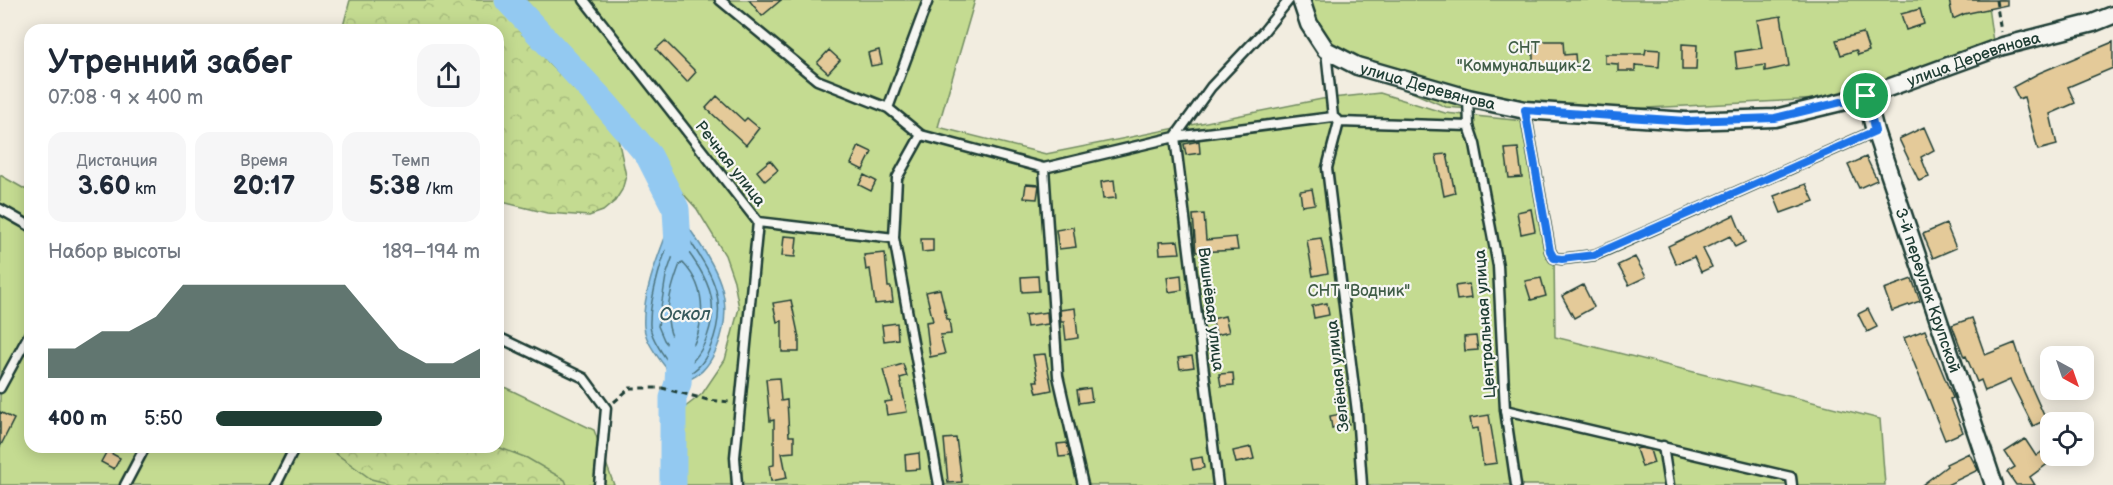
<!DOCTYPE html>
<html lang="ru">
<head>
<meta charset="utf-8">
<style>
	:root { --surface:#fff; --page:#f6f6f7; --text:#1f2937; --muted:#747a83; --accent:#1f3d34 }
	body { margin:0; font-family:"Balsamiq Sans",sans-serif; background:var(--page); color:var(--text); height:100vh; display:flex; flex-direction:column; font-size:22px; white-space:nowrap }
	* { box-sizing:border-box; margin:0 }
	p { font-size:20px; color:var(--muted) }
	.icon { flex:none; width:33px; height:33px; fill:none; stroke:currentColor; stroke-width:2; stroke-linecap:round; stroke-linejoin:round }
	.map { position:relative; flex:1; overflow:hidden }
	.panel { position:absolute; left:24px; top:24px; width:480px; height:429px; display:flex; flex-direction:column; background:var(--surface); border-radius:18px; box-shadow:0 3px 15px #0003 }
	.panel>* { flex:none }
	.needle { width:39px; rotate:140deg }
	.buttons { position:absolute; left:2040px; top:346px; display:grid; gap:12px }
	.buttons a { display:grid; place-items:center; width:54px; height:54px; border-radius:12px; background:var(--surface); box-shadow:0 3px 15px #0003; font-size:30px }
	.pin { position:absolute; display:grid; place-items:center; width:51px; height:51px; color:#fff; margin:-26px; border:3px solid #fff; border-radius:50%; box-shadow:0 2px 6px #0007 }
	.round { display:grid; place-items:center; flex:none; width:63px; height:63px; border-radius:18px; background:var(--page) }
	.headline { display:flex; align-items:center; justify-content:space-between; height:102px; padding:0 24px }
	h1 { font-size:33px; font-weight:600; line-height:45px }
	.figures { display:grid; grid-template-columns:repeat(3,1fr); gap:9px; height:102px; padding:6px 24px }
	.figures div { display:grid; align-content:center; border-radius:15px; background:var(--page); text-align:center }
	.figures b { font-size:26px; font-weight:600 }
	.figures small { font-size:16px; font-weight:400 }
	.figures p { font-size:16px }
	.chart { height:168px; padding:12px 24px }
	.chart p { display:flex; justify-content:space-between }
	.chart svg { width:100%; height:108px; margin-top:6px; fill:var(--accent); opacity:.7 }
	ul { padding:0 24px; list-style:none; font-size:20px }
	li { display:grid; grid-template-columns:96px 72px 1fr; align-items:center; height:45px }
	li i { height:15px; border-radius:8px; background:var(--accent) }
	.map>svg:first-child { display:block }
</style>
</head>
<body>
<div class="map">
<svg width="2113" height="485" viewBox="0 0 2113 485">
	<defs>
		<pattern id="forest-crowns" width="20" height="18" patternUnits="userSpaceOnUse" patternTransform="scale(1.5)"><rect width="20" height="18" fill="#c4db91"/><path d="M2 6a3 3 0 1 1 6 0M12 15a3 3 0 1 1 6 0" fill="none" stroke="#a8bd7e"/></pattern>
	</defs>
	<rect width="100%" height="100%" fill="#f2ede0"/>
	<filter id="ink" filterUnits="userSpaceOnUse"><feTurbulence type="fractalNoise" baseFrequency=".0167" numOctaves="2"/><feDisplacementMap in="SourceGraphic" scale="12" xChannelSelector="R" yChannelSelector="G"/><feConvolveMatrix kernelMatrix="1 2 1 2 8 2 1 2 1" color-interpolation-filters="sRGB"/></filter>
	<g filter="url(#ink)">
		<path fill="#c4db91" stroke="#728c62" stroke-width="1.5" d="M525 0H975L938 127 1046 154 1322 99 1380 93 1445 113 1524 121 1554 256 1555 337 1880 419 1885 485H683L684 408 702 394 725 360 739 308 734 281 725 255 697 209 668 177 658 151 647 135Z
			M1295 0H1987L1993 42 1858 97 1530 114 1446 107 1315 50Z
			M0 175 30 192V447H498V384L594 430 614 485H0Z"/>
		<path fill="url(#forest-crowns)" stroke="#728c62" stroke-width="1.5" d="M350 0H501L548 62 565 79 598 103 616 129 626 176 622 190 615 201 603 211 589 216 547 213 498 201V30H342Z
			M327 447H498L527 458 565 480 567 485H395L371 479Z"/>
		<path fill="#93c9f1" stroke="#6591a5" stroke-width="1.5" d="M676 209C706 255 741 290 717 348 708 368 699 378 678 383 667 369 645 344 644 327 641 291 664 242 676 209Z"/>
		<g fill="none" stroke-linecap="round" stroke-linejoin="round">
			<path stroke="#4d7580" stroke-width="1.5" d="M677 226 681 227C708 270 732 295 710 348 705 361 696 373 681 376 671 368 650 338 650 325 649 299 664 248 677 226Z
				M681 243C693 257 707 278 711 296 716 319 705 355 685 367L664 340 658 326 666 276 677 244Z
				M683 263C701 282 705 304 699 329 697 339 693 348 686 354 657 332 669 293 680 264Z"/>
			<path stroke="#93c9f1" stroke-width="27" d="M508 0 605 104 649 156 676 209 678 245
				M673 485V398L678 383 680 346"/>
		</g>
		<path fill="#e4ca99" stroke="#1f3d34" stroke-width="1.5" d="M749 0H781L762 16Z
			M1949 0H2007V5L1964 14 1953 19Z
			M1920 9 1924 24 1906 30 1901 14Z
			M1781 16 1789 66 1765 71V65L1737 69 1735 52 1762 48 1757 20Z
			M1863 33 1869 51 1858 55 1856 50 1841 55 1836 40Z
			M665 41 696 72 687 82 656 49Z
			M1533 41H1563L1564 55 1575 54 1576 66H1533Z
			M2113 42V68L2068 87 2075 103 2050 114 2057 145 2038 150 2024 97 2019 99 2013 87 2039 73Z
			M1682 44 1697 45 1696 70H1682Z
			M1646 49 1660 50 1659 67 1635 65V71H1618V64L1605 63V54H1645Z
			M829 50 840 60 828 73 817 63Z
			M879 50 882 64 871 66 868 53Z
			M717 96 744 121 747 118 759 128 746 145 706 108Z
			M1924 127 1934 150 1921 157 1929 177 1919 181 1899 139Z
			M1199 141 1200 153 1186 155 1184 144Z
			M859 146 872 152 863 170 851 164Z
			M1518 148 1522 177 1509 178 1505 149Z
			M1447 154 1455 193 1444 196 1436 155Z
			M1866 157 1877 180 1859 188 1848 165Z
			M770 160 778 170 765 181 757 171Z
			M864 175 876 181 871 191 859 185Z
			M1114 180 1116 198 1103 199 1101 182Z
			M1026 184 1039 185 1037 199 1024 198Z
			M1806 184 1814 201 1781 213 1774 196Z
			M1312 189 1315 204 1302 206 1300 191Z
			M1531 209 1535 231 1521 234 1517 212Z
			M1204 214 1206 240 1236 237 1238 250 1196 252 1193 215Z
			M1734 215 1745 242 1735 247 1730 236 1703 249 1712 267 1701 272 1694 257 1676 264 1668 246Z
			M1946 224 1956 248 1933 258 1923 234Z
			M1073 227 1076 247 1059 249 1056 230Z
			M784 236 797 237 795 257 782 256Z
			M1321 238 1328 273 1313 276 1307 240Z
			M921 239H933V251L922 252Z
			M1178 241 1180 253 1160 254 1159 242Z
			M885 253 888 287H891L893 302 875 304 870 269 866 270 864 255Z
			M1635 257 1646 277 1629 285 1618 265Z
			M1181 275 1182 290 1169 292 1167 277Z
			M1038 276 1039 291 1022 292 1021 277Z
			M1541 278 1546 296 1531 300 1525 281Z
			M1912 279 1920 301 1892 311 1884 289Z
			M1469 284 1471 298 1457 300 1455 286Z
			M1583 285 1594 307 1574 318 1562 296Z
			M940 289 947 319H949L951 334 940 335 945 354 930 357 926 322 933 321 926 292Z
			M791 300 799 338V352H782V321L777 322 773 303Z
			M1327 303 1329 315 1314 318 1312 306Z
			M1075 308 1078 338 1066 340 1064 322H1061L1060 310Z
			M1868 309 1877 327 1867 332 1858 314Z
			M1047 312 1048 324 1027 327 1025 315Z
			M1225 316 1229 332 1216 335 1212 319Z
			M1972 318 1985 355 2015 343 2025 373 2046 420 2033 426 2010 380 1985 391 1981 380 1977 382 1966 356 1964 357 1952 325Z
			M897 323 898 339 884 341 882 325Z
			M1925 330 1953 398 1950 399 1963 432 1945 440 1904 338Z
			M1476 336 1478 350 1465 351 1464 337Z
			M1045 354 1052 390 1037 393 1034 381H1038L1033 355Z
			M1192 356 1194 367 1180 369 1178 358Z
			M903 364 907 376 900 378 907 412 887 415 885 402 892 401 883 370Z
			M1233 373 1234 385 1221 386 1219 374Z
			M779 378 781 401 787 400 789 436H794V452L782 453 787 478 771 481 769 466 774 465V420L770 421 766 379Z
			M1090 388 1092 401 1079 403 1077 390Z
			M0 412 14 419 0 447Z
			M1346 413 1349 424 1332 428 1330 416Z
			M1489 415 1497 463 1483 465 1478 428 1472 429 1470 418Z
			M956 438 962 482 948 483 944 439Z
			M2025 439 2036 456 2050 446V462L2030 477 2035 485H2016L2007 472 2015 467 2005 452Z
			M1067 443 1070 456 1059 457 1057 444Z
			M1251 447 1254 459 1236 463 1233 451Z
			M1640 448 1650 450 1654 463 1642 467 1636 449Z
			M107 451 120 458 114 469 101 462Z
			M919 453 920 469 906 470 905 455Z
			M1969 453 1978 470 1947 485H1922L1947 466 1946 464Z
			M1202 457 1204 468 1193 470 1191 459Z"/>
		<g fill="none" stroke-linecap="round" stroke-linejoin="round">
			<defs>
				<path id="lane" d="M584 0 758 222 735 457 737 485
					M720 0 817 80 888 108 921 135 1044 168 1175 137 1211 87 1264 31 1289 0
					M1468 98 1469 126 1475 144 1498 266 1505 410 1516 485
					M888 108 928 0
					M1525 110 1550 251 1554 258 1562 259 1595 255 1875 131
					M1336 119 1339 122 1469 126
					M1339 122 1327 168 1357 412 1362 485
					M921 135 897 178 894 238 939 485
					M1044 168 1058 376 1083 485
					M0 209 30 226
					M758 222 894 238
					M498 337 584 378 606 408 599 485
					M0 388 30 333
					M1505 410 1791 477 1792 485
					M1663 446 1669 485
					M125 485 145 447
					M276 485 295 447
					M1218 485 1175 137 1333 117 1326 51"/>
				<g id="street">
					<path id="s1" d="M1301 0 1309 24 1326 50 1357 66 1468 98 1525 110 1686 121 1775 118 1866 96 2003 46 2093 23 2113 15"/>
					<path id="s2" d="M1866 96 1875 131 1994 485"/>
				</g>
			</defs>
			<use href="#lane" stroke="#1f3d34" stroke-width="13"/>
			<use href="#street" stroke="#1f3d34" stroke-width="21"/>
			<path stroke="#1f3d34" stroke-width="3" stroke-dasharray="6 4.5" stroke-linecap="butt" d="M1996 0 2001 32
				M614 402 630 388H662L708 400 730 402"/>
			<use href="#lane" stroke="#f6f6f2" stroke-width="8"/>
			<use href="#street" stroke="#f6f6f2" stroke-width="16"/>
		</g>
	</g>
	<g fill="none" stroke-linecap="round" stroke-linejoin="round" filter="url(#ink)">
		<defs>
			<path id="route" d="M1866 96 1875 131 1594 255 1562 259 1554 258 1550 251 1525 110 1686 121 1775 118Z"/>
		</defs>
		<use href="#route" stroke="#fff" stroke-width="12"/>
		<use href="#route" stroke="#1a73e8" stroke-width="8"/>
	</g>
	<g text-anchor="middle" stroke-width="4.5" stroke-linejoin="round" paint-order="stroke">
		<g font-size="16" fill="#405d47" stroke="#f6f6f2">
			<text x="1524" y="53">СНТ<tspan x="1524" dy="18">"Коммунальщик-2</tspan></text>
			<text x="1359" y="296">СНТ "Водник"</text>
		</g>
		<g font-size="16" fill="#1f3d34" stroke="#f6f6f2">
			<text dy="6" stroke="none"><textPath href="#s1" startOffset="723">улица Деревянова</textPath></text>
			<text dy="6" stroke="none"><textPath href="#s1" startOffset="165">улица Деревянова</textPath></text>
			<text transform="translate(731 163) rotate(52)" y="6">Речная улица</text>
			<text dy="6" stroke="none"><textPath href="#s2" startOffset="204">3-й переулок Крупской</textPath></text>
			<text transform="translate(1212 309) rotate(83)" y="6">Вишнёвая улица</text>
			<text transform="translate(1484 324) rotate(-94)" y="6">Центральная улица</text>
			<text transform="translate(1337 376) rotate(-96)" y="6">Зелёная улица</text>
		</g>
		<g font-size="18" font-style="italic" fill="#36595a" stroke="#f6f6f2">
			<text x="685" y="320">Оскол</text>
		</g>
	</g>
</svg>
<div class="buttons">
<a><svg class="needle" viewBox="-14 -14 28 28"><path d="M0-13l5 13h-10z" fill="#e53935"/><path d="M0 13l5-13h-10z" fill="#747a83"/></svg></a>
<a><svg class="icon" aria-label="locate" viewBox="0 0 24 24"><circle cx="12" cy="12" r="6"/><path d="M12 2v4M12 18v4M2 12h4M18 12h4"/></svg></a>
</div>
<div class="pin" style="left:1866px;top:96px;background:#1e9e55"><svg class="icon" aria-label="arrive" viewBox="0 0 24 24"><path d="M6 21V4h12l-3 4 3 4H6"/></svg></div>
<section class="panel">
<div class="headline"><div><h1>Утренний забег</h1><p>07:08 · 9 × 400 m</p></div><a class="round"><svg class="icon" aria-label="share" viewBox="0 0 24 24"><path d="M12 15V3M7 8l5-5 5 5M5 13v7h14v-7"/></svg></a></div>
<div class="figures">
<div><p>Дистанция</p><b>3.60<small> km</small></b></div>
<div><p>Время</p><b>20:17</b></div>
<div><p>Темп</p><b>5:38<small> /km</small></b></div>
</div>
<div class="chart"><p><span>Набор высоты</span>189–194 m</p>
<svg viewBox="0 0 160 44" preserveAspectRatio="none"><path d="M0 44V32L10 32L20 25L30 25L40 19L50 6L60 6L70 6L80 6L90 6L100 6L110 6L120 19L130 32L140 38L150 38L160 32V44z"/></svg>
</div>
<ul>
<li><b>400 m</b>5:50<i style="width:63%"></i></li>
</ul>
</section>
</div>
</body>
</html>
